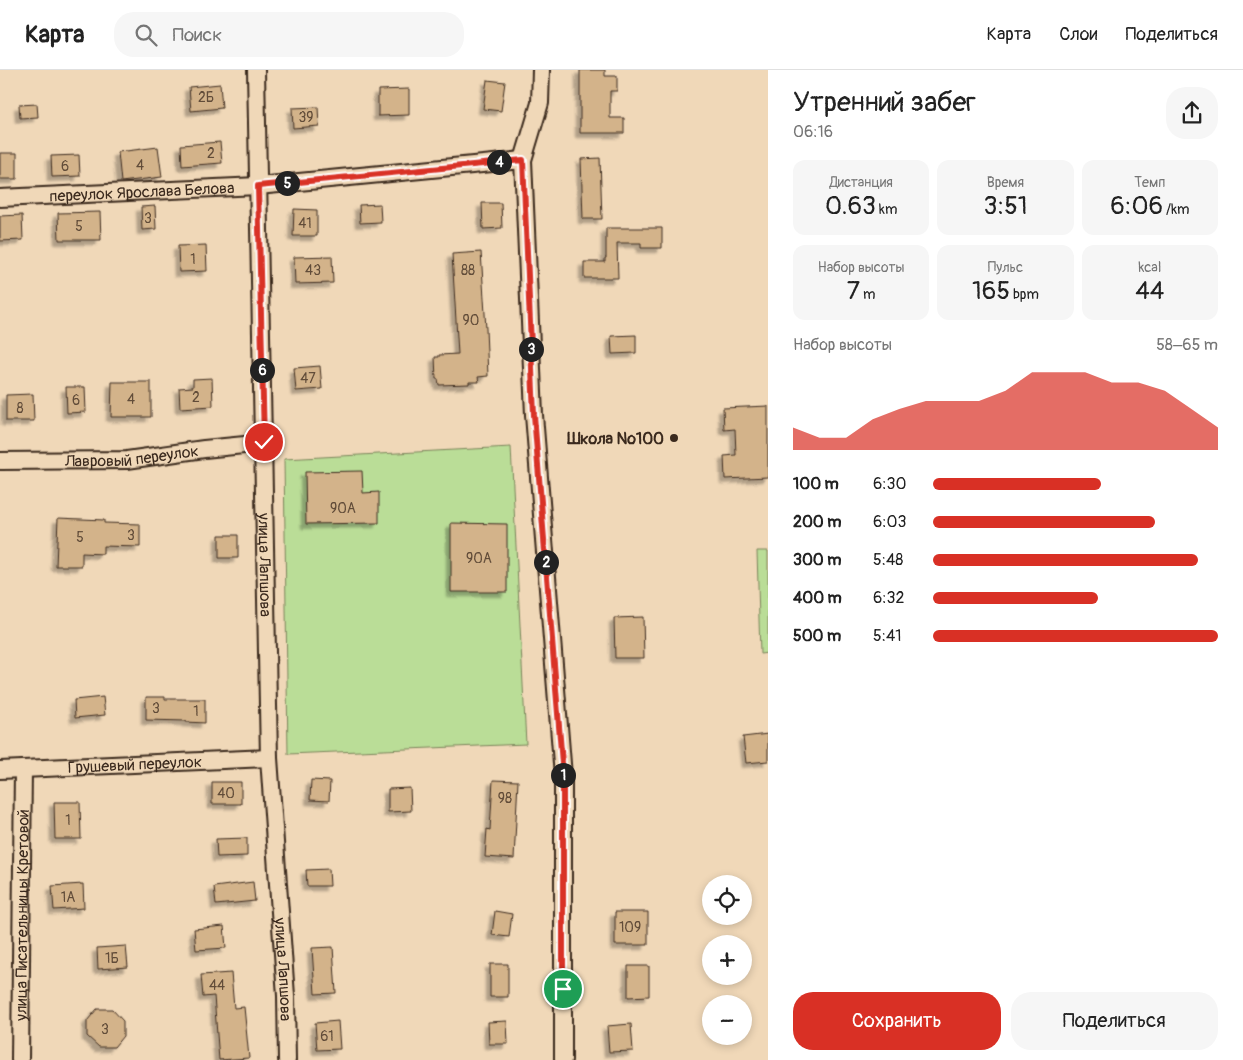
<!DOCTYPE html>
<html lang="ru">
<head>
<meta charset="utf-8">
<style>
	:root { --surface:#fff; --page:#f6f6f6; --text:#222; --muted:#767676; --line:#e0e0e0; --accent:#d93025 }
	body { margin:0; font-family:Pangolin,sans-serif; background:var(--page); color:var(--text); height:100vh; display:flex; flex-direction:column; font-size:19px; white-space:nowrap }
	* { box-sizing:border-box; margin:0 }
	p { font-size:16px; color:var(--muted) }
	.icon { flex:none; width:28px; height:28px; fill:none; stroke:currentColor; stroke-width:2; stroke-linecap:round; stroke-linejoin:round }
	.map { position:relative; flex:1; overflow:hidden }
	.panel { display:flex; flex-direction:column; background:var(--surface); width:475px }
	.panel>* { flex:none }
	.tools { position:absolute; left:702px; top:805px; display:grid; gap:10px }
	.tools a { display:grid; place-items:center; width:50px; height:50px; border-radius:50%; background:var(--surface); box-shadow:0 2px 8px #0003; font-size:25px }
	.pin { position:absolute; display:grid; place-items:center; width:42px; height:42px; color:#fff; margin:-21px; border:2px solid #fff; border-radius:50%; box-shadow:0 1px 5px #0007 }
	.km { position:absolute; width:25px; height:25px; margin:-12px; border-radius:50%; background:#222; color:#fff; font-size:14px; line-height:25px; text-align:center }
	.round { display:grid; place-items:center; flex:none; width:52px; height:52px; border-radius:20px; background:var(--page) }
	.overview { display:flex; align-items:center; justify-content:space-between; height:85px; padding:0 25px }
	h1 { font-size:28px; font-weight:600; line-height:38px }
	.figures { display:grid; grid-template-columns:repeat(3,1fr); gap:8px; height:85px; padding:5px 25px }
	.figures div { display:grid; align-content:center; border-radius:12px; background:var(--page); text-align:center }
	.figures b { font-size:25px; font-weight:600 }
	.figures small { font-size:14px; font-weight:400 }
	.figures p { font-size:14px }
	.chart { height:140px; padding:10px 25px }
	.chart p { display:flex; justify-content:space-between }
	.chart svg { width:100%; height:90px; margin-top:5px; fill:var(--accent); opacity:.7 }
	.cta { display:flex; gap:10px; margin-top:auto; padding:10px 25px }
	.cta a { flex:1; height:58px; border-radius:20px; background:var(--accent); color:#fff; font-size:20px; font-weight:600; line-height:58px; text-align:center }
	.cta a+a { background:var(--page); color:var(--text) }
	ul { padding:0 25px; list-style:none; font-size:16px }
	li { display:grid; grid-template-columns:80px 60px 1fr; align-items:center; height:38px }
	li i { height:12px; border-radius:6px; background:var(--accent) }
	header { display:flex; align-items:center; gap:30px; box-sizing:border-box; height:70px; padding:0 25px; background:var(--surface); border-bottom:1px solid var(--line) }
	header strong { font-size:24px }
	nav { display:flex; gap:28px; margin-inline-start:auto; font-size:18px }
	.search { width:350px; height:45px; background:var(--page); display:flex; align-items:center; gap:12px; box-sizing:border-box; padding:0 18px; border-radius:20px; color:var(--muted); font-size:19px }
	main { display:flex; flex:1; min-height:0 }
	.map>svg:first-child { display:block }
</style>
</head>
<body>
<header>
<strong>Карта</strong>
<div class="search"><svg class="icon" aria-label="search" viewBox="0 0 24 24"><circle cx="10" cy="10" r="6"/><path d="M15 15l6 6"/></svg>Поиск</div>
<nav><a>Карта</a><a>Слои</a><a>Поделиться</a></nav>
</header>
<main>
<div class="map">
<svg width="768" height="990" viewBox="0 0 768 990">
	<defs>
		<filter id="shadow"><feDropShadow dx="-4.5" dy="4.5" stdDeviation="1" flood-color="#0004"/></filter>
	</defs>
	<rect width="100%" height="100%" fill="#f0d8b8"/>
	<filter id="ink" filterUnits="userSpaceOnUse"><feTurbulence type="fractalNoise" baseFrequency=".02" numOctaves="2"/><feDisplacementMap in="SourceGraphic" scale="10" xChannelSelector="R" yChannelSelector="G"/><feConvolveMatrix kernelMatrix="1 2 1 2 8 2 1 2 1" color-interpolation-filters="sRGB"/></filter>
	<g filter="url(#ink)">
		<path fill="#badd97" stroke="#7a845a" d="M511 377 526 674 288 684 284 389Z
			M757 481H768V583L760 584Z"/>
		<path fill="#d3b38a" stroke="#3b2a1e" filter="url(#shadow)" d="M580 0H605V6H617V21H610V48H624V63H580Z
			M487 10 505 12 501 41 483 39Z
			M220 14 222 38 191 41 189 17Z
			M409 19V45L378 46V20Z
			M37 34 38 47 20 48 19 35Z
			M318 37 319 56 293 58 292 38Z
			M220 72 222 93 182 96 181 75Z
			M158 77 162 107 121 112 118 82Z
			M0 83H17V109H0Z
			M79 85 80 106 52 107 51 86Z
			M600 88 602 149H583L581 89Z
			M482 133H501L502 158 483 159Z
			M380 134 381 152 360 153 359 135Z
			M155 136 156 159 142 160 141 137Z
			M294 139 317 140V166H293Z
			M100 142 101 170H59L58 143Z
			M22 145 23 170 0 171V146Z
			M606 158H662V178H641V173H617L618 208H584V192H605V188H606Z
			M206 175 207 201 179 202 178 176Z
			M481 182 486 259 488 306 478 307 479 312H469V314L439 315 438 309H436L435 287H439V285L458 284 452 184Z
			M332 186 333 213 295 214 294 187Z
			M636 265V283L612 284 611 266Z
			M320 296 322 319 296 321 294 298Z
			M212 308 213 336 180 338 179 318 193 317V309Z
			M112 312H151V347H111Z
			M66 317H85L86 342 67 343Z
			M33 324 34 351H6V325Z
			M768 336V407L725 409 724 386 736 385 735 359 724 360 723 338Z
			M362 401 363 423 379 422V453L306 454 305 402Z
			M58 448 104 450V453L140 454V477L103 476V484L82 483V496H56Z
			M451 453 507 454V522H451Z
			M219 465H238V488H219Z
			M643 547 644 588H615L614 548Z
			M103 627 105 645 75 648 74 630Z
			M146 627H165V629H205V653L186 652V651L146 650Z
			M768 664V691L746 693 743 667Z
			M311 710 330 711 329 731 310 730Z
			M493 710 518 711 514 789 485 787 487 759 490 760Z
			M212 712H241V734H212Z
			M410 718 411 741 388 742V719Z
			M54 732H80L81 769H55Z
			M247 768V786L217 787 216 769Z
			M329 799 330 816H307L306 800Z
			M253 812 255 831 216 835 214 817Z
			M83 814 84 838 54 840 52 816Z
			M495 841 512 844 509 867 492 865Z
			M615 842H648V875H615Z
			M224 856 226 878 196 880 194 859Z
			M126 876 128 897 98 899 97 878Z
			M333 877 336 923 315 924 312 878Z
			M490 894H508V927H490Z
			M628 896H649V926L628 927Z
			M231 903 234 938 244 937 249 988 219 990 214 926 203 927 201 905Z
			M97 939H112L123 951V966L114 977H99L87 966V951Z
			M338 951 340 979 317 980 315 953Z
			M507 951 508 974H489L488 952Z
			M631 954 633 981 609 982 607 956Z"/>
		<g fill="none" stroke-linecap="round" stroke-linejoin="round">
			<defs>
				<g id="minor">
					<path id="s1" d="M256 0 269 688 286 926 287 990"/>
					<path d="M541 0 540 33 523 90 534 345 563 706V990"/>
					<path id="s2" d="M0 128 258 116 523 90"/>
					<path id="s3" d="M0 391 127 390 204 379 264 373"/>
					<path id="s4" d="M0 700 269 688"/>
					<path id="s5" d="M20 990 23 699"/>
				</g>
			</defs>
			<use href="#minor" stroke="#3b2a1e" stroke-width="20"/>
			<use href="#minor" stroke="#f0d8b8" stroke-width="16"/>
		</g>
	</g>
	<g fill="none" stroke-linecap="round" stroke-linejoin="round" filter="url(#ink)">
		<defs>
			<path id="route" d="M264 372 258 116 523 90 534 345 563 706V919"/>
		</defs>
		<use href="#route" stroke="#fff" stroke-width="10"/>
		<use href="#route" stroke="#d93025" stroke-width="6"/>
	</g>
	<circle fill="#3b2a1e" stroke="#f0d8b8" stroke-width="2" cx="674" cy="368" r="5"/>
	<g text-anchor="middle" stroke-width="4" stroke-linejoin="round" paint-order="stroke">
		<g font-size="14" fill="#614c39">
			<text x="206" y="32">2Б</text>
			<text x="306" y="52">39</text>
			<text x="211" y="88">2</text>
			<text x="140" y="100">4</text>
			<text x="65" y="101">6</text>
			<text x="148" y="153">3</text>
			<text x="305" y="158">41</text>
			<text x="79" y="161">5</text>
			<text x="193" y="194">1</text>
			<text x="313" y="205">43</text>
			<text x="468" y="205">88</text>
			<text x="471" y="255">90</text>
			<text x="308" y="313">47</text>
			<text x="196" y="332">2</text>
			<text x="131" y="334">4</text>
			<text x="76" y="335">6</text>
			<text x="20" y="343">8</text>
			<text x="343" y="443">90А</text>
			<text x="131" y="470">3</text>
			<text x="80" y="472">5</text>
			<text x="479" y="493">90А</text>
			<text x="156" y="643">3</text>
			<text x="196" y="646">1</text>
			<text x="226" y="728">40</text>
			<text x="505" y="733">98</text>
			<text x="68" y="755">1</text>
			<text x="68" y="832">1А</text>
			<text x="630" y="862">109</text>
			<text x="112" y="893">1Б</text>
			<text x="217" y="920">44</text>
			<text x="105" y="964">3</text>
			<text x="327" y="971">61</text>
		</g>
		<g font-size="16" fill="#3b2a1e" stroke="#f0d8b8">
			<text dy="6" stroke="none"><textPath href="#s2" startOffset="142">переулок Ярослава Белова</textPath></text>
			<text dy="6" stroke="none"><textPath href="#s3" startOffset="132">Лавровый переулок</textPath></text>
			<text dy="6" stroke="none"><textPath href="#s1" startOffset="495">улица Лапшова</textPath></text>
			<text dy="6" stroke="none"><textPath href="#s4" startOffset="135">Грушевый переулок</textPath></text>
			<text dy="6" stroke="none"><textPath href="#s5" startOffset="145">улица Писательницы Кретовой</textPath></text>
			<text dy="6" stroke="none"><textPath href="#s1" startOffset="900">улица Лапшова</textPath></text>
		</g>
		<g font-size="16" font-weight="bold" fill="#3b2a1e" stroke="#f0d8b8" text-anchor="end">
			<text x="664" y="374">Школа №100</text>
		</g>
	</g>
</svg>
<div class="tools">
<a><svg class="icon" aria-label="locate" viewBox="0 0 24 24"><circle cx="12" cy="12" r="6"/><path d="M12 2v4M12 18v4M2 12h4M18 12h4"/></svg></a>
<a>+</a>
<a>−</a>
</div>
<div class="pin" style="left:563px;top:919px;background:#1e9e55"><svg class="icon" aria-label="arrive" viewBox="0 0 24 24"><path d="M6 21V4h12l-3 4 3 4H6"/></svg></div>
<div class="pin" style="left:264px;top:372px;background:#d93025"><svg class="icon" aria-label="check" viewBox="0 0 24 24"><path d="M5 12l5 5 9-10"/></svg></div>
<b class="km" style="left:563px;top:705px">1</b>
<b class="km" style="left:546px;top:492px">2</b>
<b class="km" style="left:531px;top:279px">3</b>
<b class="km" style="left:499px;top:92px">4</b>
<b class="km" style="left:287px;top:113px">5</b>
<b class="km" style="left:262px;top:300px">6</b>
</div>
<section class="panel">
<div class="overview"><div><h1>Утренний забег</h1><p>06:16</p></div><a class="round"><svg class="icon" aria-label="share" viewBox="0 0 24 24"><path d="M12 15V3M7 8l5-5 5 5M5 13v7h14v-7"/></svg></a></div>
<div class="figures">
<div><p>Дистанция</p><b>0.63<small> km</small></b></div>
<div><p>Время</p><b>3:51</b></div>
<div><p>Темп</p><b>6:06<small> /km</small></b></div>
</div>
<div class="figures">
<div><p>Набор высоты</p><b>7<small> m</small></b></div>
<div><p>Пульс</p><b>165<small> bpm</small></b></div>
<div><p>kcal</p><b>44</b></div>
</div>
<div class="chart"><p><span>Набор высоты</span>58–65 m</p>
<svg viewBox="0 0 160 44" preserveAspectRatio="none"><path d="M0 44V33L10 38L20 38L30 29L40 24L50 20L60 20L70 20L80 15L90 6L100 6L110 6L120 11L130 11L140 15L150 24L160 33V44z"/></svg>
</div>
<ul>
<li><b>100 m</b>6:30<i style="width:59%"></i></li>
<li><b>200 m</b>6:03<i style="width:78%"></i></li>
<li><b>300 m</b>5:48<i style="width:93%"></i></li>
<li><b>400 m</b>6:32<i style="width:58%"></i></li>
<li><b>500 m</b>5:41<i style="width:100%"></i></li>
</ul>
<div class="cta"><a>Сохранить</a><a>Поделиться</a></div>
</section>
</main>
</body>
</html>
